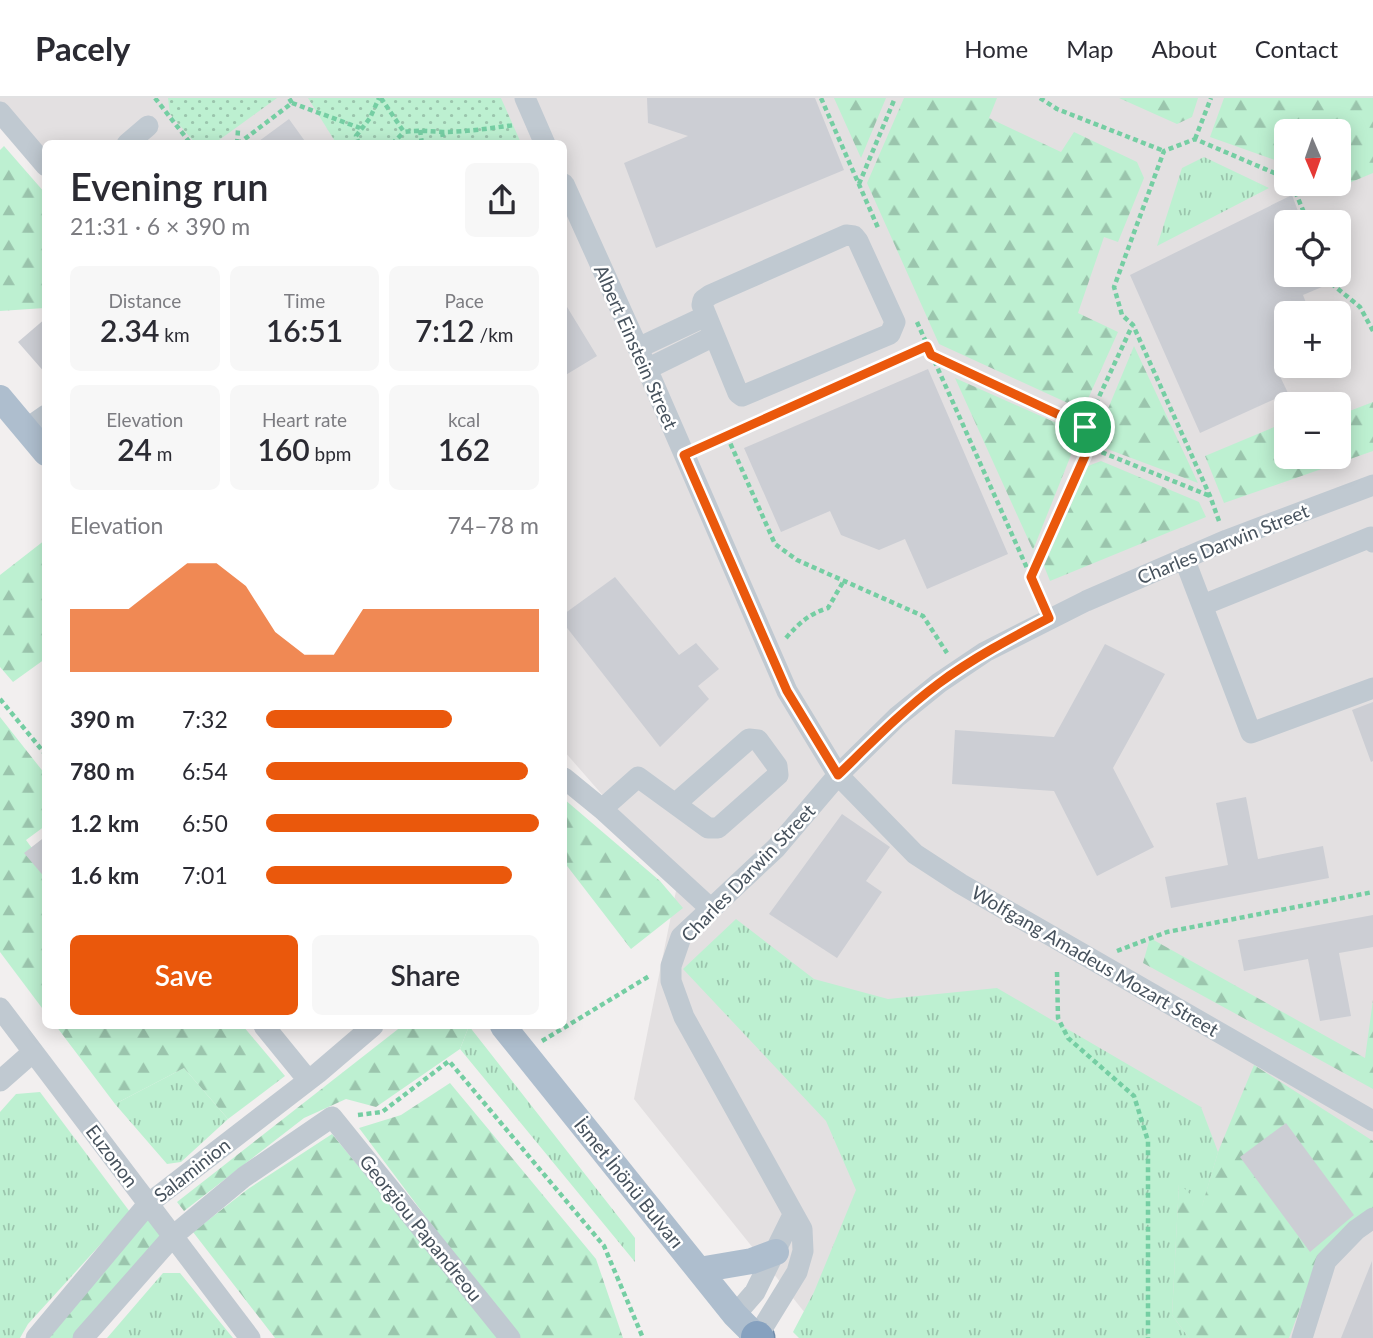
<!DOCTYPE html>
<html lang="en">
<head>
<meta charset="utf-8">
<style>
	:root { --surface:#fff; --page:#f7f7f7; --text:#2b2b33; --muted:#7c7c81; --line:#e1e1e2; --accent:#ea580c }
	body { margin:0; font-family:Lato,sans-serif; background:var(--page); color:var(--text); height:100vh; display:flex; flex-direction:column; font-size:26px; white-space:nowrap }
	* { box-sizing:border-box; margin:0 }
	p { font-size:23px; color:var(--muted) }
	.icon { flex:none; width:38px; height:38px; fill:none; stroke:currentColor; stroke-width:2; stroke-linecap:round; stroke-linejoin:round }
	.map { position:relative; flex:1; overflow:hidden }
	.details { position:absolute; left:42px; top:42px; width:525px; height:889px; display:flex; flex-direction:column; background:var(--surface); border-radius:10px; box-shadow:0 4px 18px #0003 }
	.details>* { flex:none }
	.needle { width:46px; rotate:178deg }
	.tools { position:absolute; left:1274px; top:21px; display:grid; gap:14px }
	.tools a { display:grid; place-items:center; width:77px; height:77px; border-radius:10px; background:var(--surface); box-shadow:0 4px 18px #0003; font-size:35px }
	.pin { position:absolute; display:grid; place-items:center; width:60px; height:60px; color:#fff; margin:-30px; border:4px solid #fff; border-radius:50%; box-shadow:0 2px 7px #0007 }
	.round { display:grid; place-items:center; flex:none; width:74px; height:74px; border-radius:10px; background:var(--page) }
	.head { display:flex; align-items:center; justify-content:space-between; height:119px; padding:0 28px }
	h1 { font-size:38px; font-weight:600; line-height:52px }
	.figures { display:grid; grid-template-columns:repeat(3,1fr); gap:10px; height:119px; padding:7px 28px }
	.figures div { display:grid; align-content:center; border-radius:10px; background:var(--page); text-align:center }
	.figures b { font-size:30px; font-weight:600 }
	.figures small { font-size:19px; font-weight:400 }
	.figures p { font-size:19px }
	.chart { height:196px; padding:14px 28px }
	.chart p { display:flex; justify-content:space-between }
	.chart svg { width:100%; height:126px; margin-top:7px; fill:var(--accent); opacity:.7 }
	.action { display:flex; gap:14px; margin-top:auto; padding:14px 28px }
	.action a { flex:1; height:80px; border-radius:10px; background:var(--accent); color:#fff; font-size:28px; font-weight:600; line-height:80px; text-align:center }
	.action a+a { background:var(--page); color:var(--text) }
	ul { padding:0 28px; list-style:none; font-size:23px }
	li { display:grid; grid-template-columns:112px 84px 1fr; align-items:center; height:52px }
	li i { height:18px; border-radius:9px; background:var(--accent) }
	header { display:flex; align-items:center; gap:42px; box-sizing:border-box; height:98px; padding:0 35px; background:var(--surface); border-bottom:2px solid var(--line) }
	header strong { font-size:33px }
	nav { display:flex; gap:38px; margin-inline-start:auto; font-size:24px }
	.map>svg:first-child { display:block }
</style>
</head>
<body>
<header>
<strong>Pacely</strong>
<nav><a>Home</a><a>Map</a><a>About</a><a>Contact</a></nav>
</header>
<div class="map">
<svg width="1373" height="1240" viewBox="0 0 1373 1240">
	<defs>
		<pattern id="grass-tufts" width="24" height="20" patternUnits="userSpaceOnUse" patternTransform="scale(1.75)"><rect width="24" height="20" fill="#bdf0d1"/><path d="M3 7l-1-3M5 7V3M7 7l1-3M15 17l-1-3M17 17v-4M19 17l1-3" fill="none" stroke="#9bc5ad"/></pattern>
		<pattern id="forest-firs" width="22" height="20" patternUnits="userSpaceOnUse" patternTransform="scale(1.75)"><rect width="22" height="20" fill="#bdf0d1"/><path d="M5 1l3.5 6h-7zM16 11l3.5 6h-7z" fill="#9bc5ad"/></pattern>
		<pattern id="garden-dots" width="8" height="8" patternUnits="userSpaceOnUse" patternTransform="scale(1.75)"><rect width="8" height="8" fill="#bdf0d1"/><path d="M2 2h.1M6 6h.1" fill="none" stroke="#9bc5ad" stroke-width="1.8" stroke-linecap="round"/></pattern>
	</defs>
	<rect width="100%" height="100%" fill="#f2efef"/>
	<path fill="#e3e0e1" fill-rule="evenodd" d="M0 0H1373V1240H825L634 1001 677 788 675 780 564 653V46H46L45 64 0 7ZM1286 33H1339V86H1286ZM1286 124H1339V177H1286ZM1286 215H1339V268H1286ZM1286 306H1339V359H1286Z"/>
	<path fill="url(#grass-tufts)" d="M1204 59 1269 90 1157 148 1182 70Z
		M736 821 814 881 888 901 997 890 1201 1009 1218 1054 1202 1109 1179 1086 1172 1217 1189 1240H799L793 1234 814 1194 856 1092 826 1023 683 871Z
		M469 928 635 1140V1164L460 951Z
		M184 970 228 1021 181 1064 167 1066 115 1006Z
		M40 994 130 1114 28 1226 20 1240H0V1014L16 996Z
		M163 1175H180L233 1240H107Z"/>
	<path fill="url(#forest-firs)" d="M834 0H886L861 60Z
		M904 0H997L989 20 1061 54 1074 34 1137 64 1144 80 1118 144 1104 139 1078 215 1118 234 1083 312 939 246 867 85Z
		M1119 0H1198L1192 19 1177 26Z
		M1224 0H1373V75L1349 85 1339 82V33H1286V66L1210 39Z
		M4 48 45 95V210L0 213V52Z
		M1134 248 1198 385 1102 349 1098 335Z
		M955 280 1070 331 1075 347 1033 452Z
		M1373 304V353L1224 405 1205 358 1286 324V359H1339V317Z
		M1101 363 1199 404 1206 419 1050 483 1044 468 1088 368Z
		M45 442V561L13 584 0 569V477Z
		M0 619 45 676V728L26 742 45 768V914L0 854Z
		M564 701 660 783 683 810 631 851 564 764Z
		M1150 840 1365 960 1373 902V991L1143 865Z
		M56 928H243L285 978 228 1021 184 970 115 1006Z
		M402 928H469L460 951 376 1009 346 1001 304 1020 184 1113 177 1104Z
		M1254 967 1373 1043V1110L1318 1162 1289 1240H1189L1172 1217 1179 1085 1202 1108 1218 1054Z
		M450 985 596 1161 623 1240H517L359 1030 401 1017Z
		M332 1036 493 1231 499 1240H275L193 1134 248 1091Z
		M148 1106 173 1138 83 1240H36Z"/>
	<path fill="url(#garden-dots)" d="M168 0H277L215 45H195L170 16Z
		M308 0H501L521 45H336Z"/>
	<path fill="#ccced4" d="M647 0H815L844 72 656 150 624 65 688 38 648 25Z
		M289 21 307 46H255Z
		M1292 97 1302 124H1286V177H1350L1303 197 1310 215H1286V266L1276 270 1288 295 1200 335 1130 177Z
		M564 204 597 258 564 278Z
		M46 220V276L18 244Z
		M928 271 1008 456 927 491 905 441 879 452 841 437 830 413 781 434 744 350Z
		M615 479 679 557 696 545 719 571 698 588 709 601 660 649 564 526V516Z
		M1105 546 1165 576 1113 670 1154 749 1097 778 1054 693 952 686 955 632 1054 639Z
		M1373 604V663L1371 664 1352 612Z
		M1246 699 1258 761 1323 748 1329 780 1171 810 1165 779 1228 767 1216 705Z
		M842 716 890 749 866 783 882 794 837 860 769 816Z
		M46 738V781L24 755Z
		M1373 817V849L1339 855 1351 918 1320 923 1308 861 1244 873 1238 842Z
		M1286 1025 1354 1117 1310 1154 1240 1059Z
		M1372 1163 1373 1240H1341Z"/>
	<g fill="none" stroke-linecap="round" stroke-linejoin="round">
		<defs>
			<path id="highway" d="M757 1239 758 1240"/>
		</defs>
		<use href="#highway" stroke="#718caa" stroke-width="35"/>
		<path stroke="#75cea3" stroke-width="4.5" stroke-dasharray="5 3.5" stroke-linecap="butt" d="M155 0 191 46
			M381 0 404 34C418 32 429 33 443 34 467 34 491 30 515 27
			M821 0 879 132
			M1040 0 1057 11 1164 53
			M292 5 360 30
			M420 32 422 46
			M442 34 444 46
			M1195 41 1211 0
			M237 46 238 32
			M238 46 292 5 289 0
			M359 46 356 38 370 20 379 0
			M392 46 404 34
			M859 86 895 0
			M1292 86 1308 124
			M1329 177 1332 186 1360 209 1373 233
			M917 224 1031 479
			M931 257 1085 329 1089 349 1210 398
			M1085 329 1132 228
			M727 338 775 446 797 462 923 518 947 555
			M701 350 927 249
			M1219 423 1210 398 1133 227 1122 217 1114 189 1164 53 1195 41 1286 80
			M1043 503 1031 479 1089 349
			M786 540C799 525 809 516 828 510L843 484
			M0 601 46 657
			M1117 853 1167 834 1373 794
			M1057 874 1058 920 1068 940 1134 998 1148 1043V1240
			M542 943 651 877
			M358 1017 382 1014 449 963 604 1148 643 1240"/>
		<path stroke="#c0c9d1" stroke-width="21" d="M525 0 545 46
			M0 14 46 68
			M127 46 148 28
			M564 86 638 250 787 593 838 677 915 756 961 786 1373 1023
			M846 137 854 138 858 143 895 224 890 236 742 298 738 295 702 207 703 202 710 197Z
			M638 250 706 218
			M647 271 714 238
			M26 331 46 317
			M1184 460 1251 635 1373 590
			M1203 507 1371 439 1373 444
			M564 680 602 711 710 810
			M602 711 638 679 708 730H718L778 677 777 668 758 642 749 641 675 706
			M0 910 250 1240
			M264 928 308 982
			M0 983 33 954
			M735 1217 755 1194 793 1117
			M757 1239 797 1174 803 1153 802 1131 684 919 671 883V868L681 839 776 750 838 677 897 619 939 585 985 554 1086 503 1227 442 1373 387
			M36 1240 148 1106 318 975 373 928
			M83 1240 173 1138 244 1079 332 1019 510 1240
			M1302 1240 1326 1163 1356 1132 1373 1120"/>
		<path stroke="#aebece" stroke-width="26" d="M0 300 46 355
			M503 928 735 1217 757 1239
			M699 1172 752 1163 776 1154"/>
		<use href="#highway" stroke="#86a1bf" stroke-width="32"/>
	</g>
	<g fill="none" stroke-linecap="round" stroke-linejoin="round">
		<defs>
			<path id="route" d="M927 248 931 257 1085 329 1089 349 1031 479 1049 520C1011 540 973 560 938 586 902 613 871 645 838 677L787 593 684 357Z"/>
		</defs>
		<use href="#route" stroke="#fff" stroke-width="14"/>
		<use href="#route" stroke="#ea580c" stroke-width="9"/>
	</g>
	<g text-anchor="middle" stroke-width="5" stroke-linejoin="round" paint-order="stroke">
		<g font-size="19" fill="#47525d" stroke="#fff">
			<text transform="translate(636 249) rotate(66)" y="7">Albert Einstein Street</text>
			<text transform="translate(1223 446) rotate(-22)" y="7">Charles Darwin Street</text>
			<text transform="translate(748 775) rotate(-46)" y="7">Charles Darwin Street</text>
			<text transform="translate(1095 863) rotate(30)" y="7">Wolfgang Amadeus Mozart Street</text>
			<text transform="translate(112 1058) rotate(53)" y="7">Euzonon</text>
			<text transform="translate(192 1072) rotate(-38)" y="7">Salaminion</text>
			<text transform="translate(629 1085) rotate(51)" y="7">İsmet İnönü Bulvarı</text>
			<text transform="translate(421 1130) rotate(51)" y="7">Georgiou Papandreou</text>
		</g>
	</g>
</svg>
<div class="tools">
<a><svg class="needle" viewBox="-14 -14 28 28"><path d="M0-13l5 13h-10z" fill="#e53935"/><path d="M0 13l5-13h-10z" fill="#7c7c81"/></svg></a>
<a><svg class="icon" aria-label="locate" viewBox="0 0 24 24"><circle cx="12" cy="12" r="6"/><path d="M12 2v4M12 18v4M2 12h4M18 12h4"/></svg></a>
<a>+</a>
<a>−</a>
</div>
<div class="pin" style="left:1085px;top:329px;background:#1e9e55"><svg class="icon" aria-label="arrive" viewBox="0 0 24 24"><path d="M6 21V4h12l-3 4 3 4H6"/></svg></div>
<section class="details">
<div class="head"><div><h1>Evening run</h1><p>21:31 · 6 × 390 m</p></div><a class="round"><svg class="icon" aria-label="share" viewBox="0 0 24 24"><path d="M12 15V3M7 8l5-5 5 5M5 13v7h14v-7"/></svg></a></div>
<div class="figures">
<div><p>Distance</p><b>2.34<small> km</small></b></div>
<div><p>Time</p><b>16:51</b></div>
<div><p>Pace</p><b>7:12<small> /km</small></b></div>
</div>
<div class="figures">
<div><p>Elevation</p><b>24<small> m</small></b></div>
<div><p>Heart rate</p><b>160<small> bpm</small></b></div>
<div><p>kcal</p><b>162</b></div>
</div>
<div class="chart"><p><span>Elevation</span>74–78 m</p>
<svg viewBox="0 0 160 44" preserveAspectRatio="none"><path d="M0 44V22L10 22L20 22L30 14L40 6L50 6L60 14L70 30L80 38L90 38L100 22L110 22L120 22L130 22L140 22L150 22L160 22V44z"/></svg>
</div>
<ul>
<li><b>390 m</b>7:32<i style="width:68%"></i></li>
<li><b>780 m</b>6:54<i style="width:96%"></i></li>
<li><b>1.2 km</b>6:50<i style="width:100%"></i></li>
<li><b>1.6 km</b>7:01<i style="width:90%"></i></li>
</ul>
<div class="action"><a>Save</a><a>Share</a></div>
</section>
</div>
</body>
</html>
